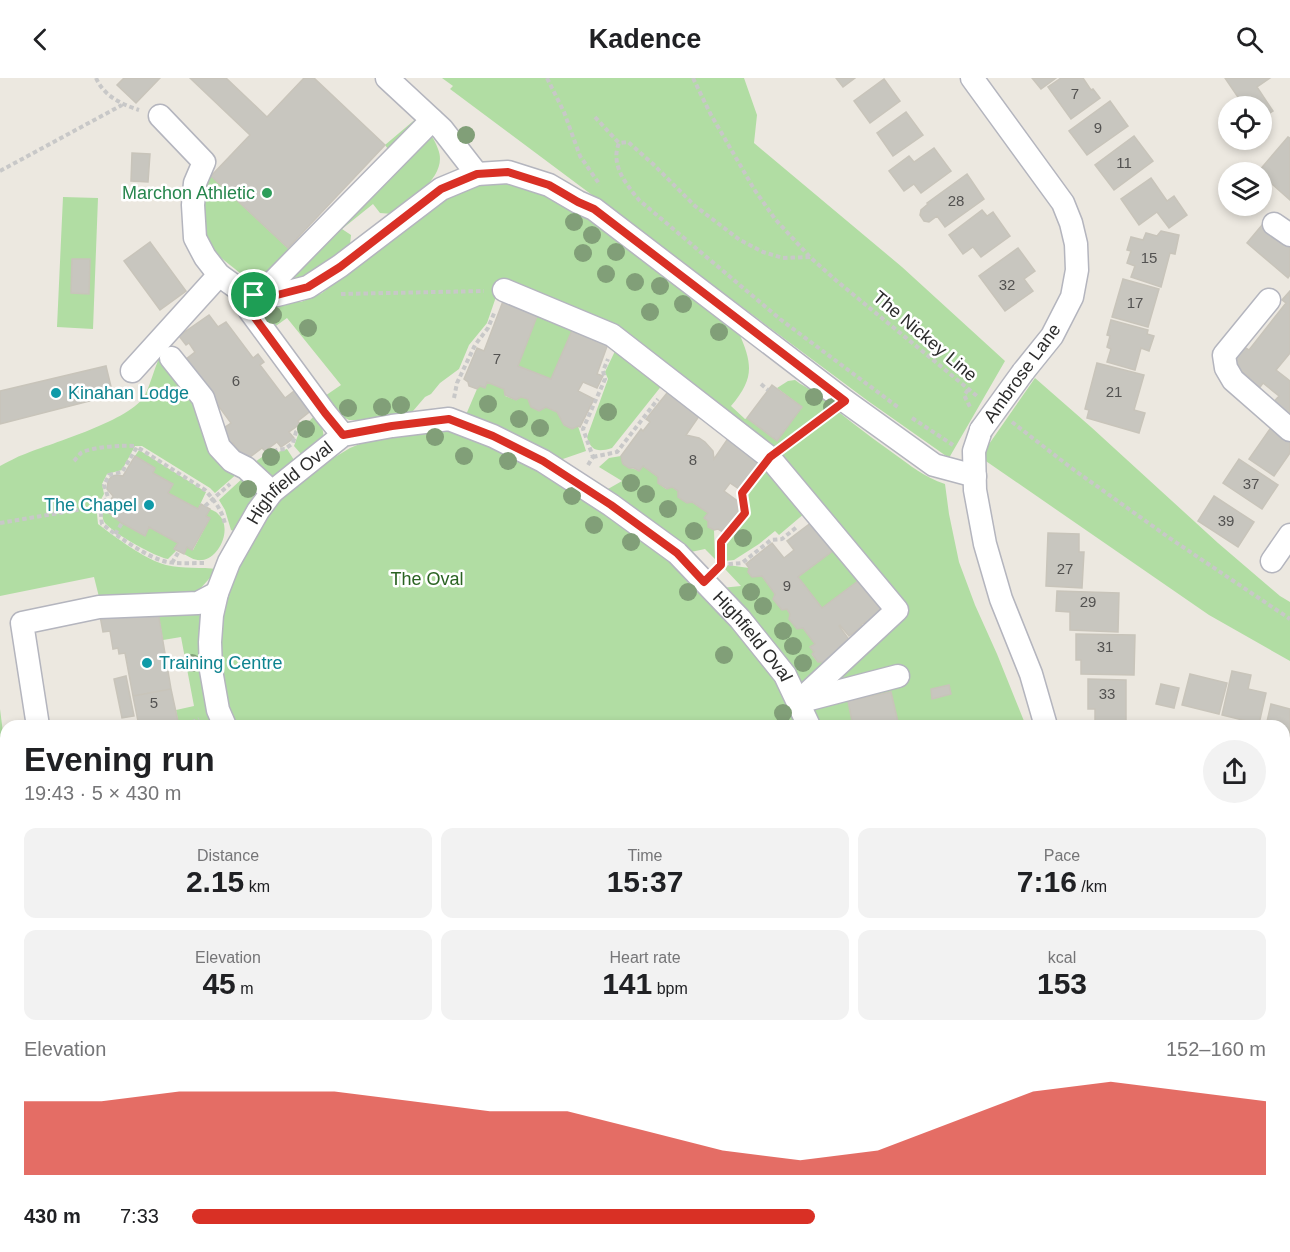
<!DOCTYPE html>
<html lang="en">
<head>
<meta charset="utf-8">
<style>
	:root { --surface:#fff; --page:#f2f2f2; --text:#202124; --muted:#757577; --accent:#d93025 }
	body { margin:0; font-family:Arial,sans-serif; background:var(--page); color:var(--text); height:100vh; display:flex; flex-direction:column; font-size:22px; white-space:nowrap }
	* { box-sizing:border-box; margin:0 }
	p { font-size:20px; color:var(--muted) }
	.icon { flex:none; width:33px; height:33px; fill:none; stroke:currentColor; stroke-width:2; stroke-linecap:round; stroke-linejoin:round }
	.map { position:relative; flex:1; overflow:hidden }
	.sheet { position:absolute; left:0px; top:642px; width:1290px; height:532px; display:flex; flex-direction:column; background:var(--surface); border-radius:18px 18px 0 0; box-shadow:0 3px 9px #0003 }
	.sheet>* { flex:none }
	.fabs { position:absolute; left:1218px; top:18px; display:grid; gap:12px }
	.fabs a { display:grid; place-items:center; width:54px; height:54px; border-radius:50%; background:var(--surface); box-shadow:0 3px 9px #0003; font-size:30px }
	.pin { position:absolute; display:grid; place-items:center; width:51px; height:51px; color:#fff; margin:-26px; border:3px solid #fff; border-radius:50%; box-shadow:0 2px 6px #0007 }
	.round { display:grid; place-items:center; flex:none; width:63px; height:63px; border-radius:32px; background:var(--page) }
	.summary { display:flex; align-items:center; justify-content:space-between; height:102px; padding:0 24px }
	h1 { font-size:33px; font-weight:700; line-height:45px }
	.figures { display:grid; grid-template-columns:repeat(3,1fr); gap:9px; height:102px; padding:6px 24px }
	.figures div { display:grid; align-content:center; border-radius:12px; background:var(--page); text-align:center }
	.figures b { font-size:30px; font-weight:700 }
	.figures small { font-size:16px; font-weight:400 }
	.figures p { font-size:16px }
	.chart { height:168px; padding:12px 24px }
	.chart p { display:flex; justify-content:space-between }
	.chart svg { width:100%; height:108px; margin-top:6px; fill:var(--accent); opacity:.7 }
	ul { padding:0 24px; list-style:none; font-size:20px }
	li { display:grid; grid-template-columns:96px 72px 1fr; align-items:center; height:45px }
	li i { height:15px; border-radius:8px; background:var(--accent) }
	header { display:flex; justify-content:space-between; align-items:center; height:78px; padding:0 24px; background:var(--surface); font-size:27px; font-weight:700 }
	.map>svg:first-child { display:block }
</style>
</head>
<body>
<header><svg class="icon" aria-label="back" viewBox="0 0 24 24"><path d="M15 5l-7 7 7 7"/></svg>Kadence<svg class="icon" aria-label="search" viewBox="0 0 24 24"><circle cx="10" cy="10" r="6"/><path d="M15 15l6 6"/></svg></header>
<div class="map">
<svg width="1290" height="1174" viewBox="0 0 1290 1174">
	<rect width="100%" height="100%" fill="#ece8e0"/>
	<path fill="#f2e0df" d="M0 871 6 872V1168L274 1169 272 1174H0Z"/>
	<path fill="#b1dda3" d="M442 0H744L757 37 754 65 902 189 1005 283 949 380 868 323 450 11 453 8Z
		M418 39C425 49 434 59 438 71 449 98 411 121 393 136L380 135 373 126 342 151 351 157 350 167 307 197 295 202 279 205 394 79 385 67Z
		M211 98 294 176 267 204 240 195 220 179 205 161 197 124 208 99Z
		M516 105 541 112 595 144 739 255C753 287 754 301 731 328L745 341 747 340 777 362 802 329 777 310 788 303 795 302C801 307 809 310 815 315 840 335 866 356 893 375 911 388 924 399 945 406L949 436 959 484 975 527 997 576 1026 648H887V646L898 644 890 614 848 623 853 648H818L810 632 828 611 906 533 875 491 666 293 497 216 487 245 469 267 459 291 440 305 431 316 425 319 413 333 399 339 358 342H349L339 337 322 320 341 307 287 240 273 250 266 237C269 228 280 220 291 221 294 221 297 223 301 224L322 215 443 122 482 106Z
		M63 119 98 120 93 251 57 249Z
		M539 233 574 248 551 301 518 288Z
		M616 271 663 306 612 370C599 374 591 374 587 359L608 301 605 294Z
		M160 278 167 290 174 296 239 394 215 415 210 410 142 368H135L122 392 107 396 102 406 104 416 98 427 97 436 98 446C115 459 146 482 166 487 183 491 201 489 218 491L199 512 180 519H99L94 499 0 518V388C8 384 16 379 25 376 52 365 132 342 145 317 151 305 154 291 160 278Z
		M1035 300 1091 349 1218 465 1280 518 1290 524V583L1209 537 980 379Z
		M487 304 504 311 505 318 516 322 521 319 528 321 531 329H546L557 334 564 347 572 351 578 348 586 373 560 382 465 339 477 311 480 308 485 310Z
		M315 337C320 346 327 354 321 364L301 376 294 368 299 354Z
		M419 352H454L574 407 702 508 773 596 800 648H233L219 599 217 567 226 515 255 456 281 418 307 396 350 370 379 358Z
		M287 371 294 382 277 396 271 399 255 384 262 379 269 381 278 374Z
		M139 372 206 414 198 431 168 415 173 406 153 395 155 390 135 378Z
		M621 378C623 391 629 388 639 393L643 388 658 399V405L666 411 672 409 678 413V419L687 425 692 424 708 435V449L714 452 715 481 705 471 686 475 657 446 608 411 622 403 599 389 609 380Z
		M767 386 805 435 779 457 775 453 759 466 734 482 725 483 723 472 728 462 749 438 744 416Z
		M244 399 257 415 236 454 231 452 225 432 219 422Z
		M210 431C212 432 217 434 218 436 233 449 220 480 202 482 195 483 189 479 184 476L187 469 193 472 210 440 206 438Z
		M105 432 122 445 144 457 149 449 178 465 174 470 176 473 168 481C155 479 113 455 105 445 103 443 103 440 102 436Z
		M838 469 862 500 822 530 798 499Z
		M728 487 749 490 748 494 752 499 762 498 775 516 773 521 782 532 787 531 790 536V541L797 551 803 550 815 566 810 569 814 574 812 577 818 584H823L826 588 801 613 721 510 741 508 725 491Z
		M199 533 204 540 218 648H179L176 632 194 628 181 559 163 562 158 534Z
		M0 631 6 678V794L0 801Z
		M274 1169 627 1168 629 1174H272Z"/>
	<path fill="#c8c6bf" stroke="#c8c4ba" stroke-width="1.5" d="M124 0H160L136 25 117 7Z
		M190 0H226L267 39 304 0H314L385 67 288 170 211 98 250 57Z
		M836 0H855L843 9Z
		M1032 0H1056L1041 11Z
		M1061 0H1083L1091 12 1093 11 1100 20 1071 41 1048 9Z
		M1225 0H1270L1257 9 1273 33 1262 40V28H1244Z
		M884 1 900 23 870 45 854 23Z
		M1110 23 1128 48 1087 77 1069 53Z
		M906 34 923 57 893 78 877 55Z
		M1134 58 1153 83 1114 112 1095 87Z
		M1288 59 1290 60V122L1262 97V94H1258Z
		M934 70 951 93 921 115 914 106 904 113 889 93 909 78 914 84Z
		M132 75 150 76 148 104 131 103Z
		M967 96 984 121 945 149 937 138 929 144 924 143 920 137 921 132 928 126 927 125Z
		M1151 100 1167 123 1174 118 1187 137 1169 150 1157 134 1139 147 1121 121Z
		M982 132 987 138 993 134 1010 158 981 179 973 169 963 176 949 157Z
		M1262 147 1290 170V197L1288 200 1247 165Z
		M1161 153 1179 157 1175 176 1170 175 1161 209 1131 199 1135 188 1127 185 1131 173 1127 172 1131 159 1143 162 1146 155 1157 158Z
		M150 164 186 213 160 232 124 183Z
		M1018 170 1035 193 1024 201 1033 213 1005 233 979 198Z
		M72 181H90L89 216 71 215Z
		M1123 201 1159 211 1148 249 1112 239Z
		M1290 213V275L1276 292 1290 303V338L1270 328 1279 318 1263 305 1255 316 1243 306 1249 299 1231 285 1244 269 1249 272 1286 225 1282 222Z
		M505 218 539 233 518 288 551 301 574 248 609 263 597 296 603 298 597 310 583 304 578 313 594 321 580 349 578 348 572 351 564 347 557 334 546 329 539 333 531 329 528 321 521 319 516 322 505 317 504 311 487 304 485 310 480 308 477 311 469 308 468 304 464 301 477 270 484 273Z
		M209 237 218 249 226 244 253 280 258 276 264 284 260 287 285 320 298 310 313 331 298 343 300 346 289 354 294 360 281 369 277 364 265 373 262 370 246 382 233 365 226 370 215 356 231 345 185 282 195 274 189 265 186 267 179 258Z
		M1111 242 1148 252 1147 256 1154 258 1149 273 1141 270 1135 292 1107 284 1111 271 1107 269 1110 258 1107 257Z
		M1097 285 1144 297 1134 332 1145 335 1139 355 1087 340 1089 332 1085 331Z
		M106 288 113 317 0 346V313Z
		M772 307 802 329 777 363 747 340Z
		M671 310 702 334 686 357 699 360 705 364 713 373 714 381 731 356 764 382 742 413 730 405 724 413 743 427 723 454 718 451 714 452 708 449V443L704 440 708 435 692 424 687 425 678 419V413L672 409 667 411 658 405V399L643 388 639 393 634 390H629L623 386 622 383 621 378 641 351 643 353 650 344 646 341Z
		M1272 348 1290 360V375L1274 398 1249 381Z
		M135 378 155 390 153 395 173 406 168 415 198 431 201 426 210 431 206 438 210 440 192 472 187 469 184 476 174 471 178 465 149 449 145 458 122 445 105 432 113 418 107 411 108 403 112 398 117 397 123 398Z
		M1239 381 1278 407 1262 431 1223 405Z
		M1214 418 1254 444 1238 469 1198 443Z
		M816 441 838 469 798 499 822 530 862 500 887 533 868 548 865 544 861 547 863 548 849 558 840 547 839 548 853 567 826 588 823 584H818L812 576 814 574 810 569 815 566 803 550 797 551 789 541 790 536 787 531 782 532 773 521 775 516 762 498 752 499 748 494 749 490 746 486 772 465 784 480 794 472 787 463Z
		M1048 455 1079 456V474H1084L1082 510 1046 508Z
		M1057 513 1119 515 1118 554 1070 552V534L1056 533Z
		M158 534 171 611 133 618 125 575 119 576 118 570 113 571 110 553 103 554 100 538Z
		M1076 556 1135 557 1134 597 1081 596V582H1076Z
		M1232 593 1251 597 1248 611 1266 615 1259 646 1222 637Z
		M1190 596 1227 605 1219 636 1182 627Z
		M126 598 134 638 122 640 114 601Z
		M1088 601 1126 602V645H1095V631H1088Z
		M1161 606 1179 610 1174 630 1156 626Z
		M949 607 951 616 932 621 931 611Z
		M171 611 179 648H139L133 618Z
		M891 614 898 644 887 646V648H853L848 623Z
		M1271 626 1290 631V664L1284 663V648H1266Z
		M0 677 6 719V740L0 741Z
		M6 756V772L0 775V759Z
		M1284 769 1290 770V794L1287 811H1284Z
		M1284 957 1290 958V1016L1284 1015Z
		M0 992 6 994V1168H33L32 1173 34 1174H0Z
		M1284 1094 1290 1095V1132L1284 1130Z
		M782 1168H835L834 1174H781Z
		M996 1168H1026L1042 1172 1041 1174H995Z"/>
	<g fill="none" stroke-linecap="round" stroke-linejoin="round">
		<defs>
			<g id="minor">
				<path d="M387 0 442 51 477 96"/>
				<path d="M972 0 1063 125 1071 145 1076 166 1077 192 1072 219 1052 258 1023 294"/>
				<path d="M160 38 204 84 195 105 193 127 195 160 205 179 219 197 240 212 254 217H277L308 209 340 188 441 111 477 96 508 94 549 107 578 124 594 131 845 323 934 387 975 398"/>
				<path d="M1274 146 1290 157"/>
				<path d="M504 212 612 257 769 379 897 532 798 624"/>
				<path d="M254 217 250 233 325 335 343 357"/>
				<path d="M260 217 432 42"/>
				<path d="M1269 222 1224 277 1226 290 1233 302 1290 352"/>
				<path d="M171 280 203 320 219 369 232 383 246 390 272 414"/>
				<path d="M132 293 219 197"/>
				<path d="M981 352 974 373 975 412 985 466 1001 521 1031 596 1046 648"/>
				<path d="M1272 483 1290 457"/>
				<path d="M802 623 898 598"/>
				<path d="M38 648 22 545 99 529 198 525 217 515"/>
				<path id="s1" d="M225 648 218 632 211 592 210 564 212 537 217 515 229 484 258 433 272 414 343 357 392 348 449 341 493 358 543 383 611 427 677 475 740 541 785 597 809 648"/>
				<path d="M1284 720 1290 724"/>
				<path d="M0 792 6 788"/>
				<path d="M1284 1052 1290 1054"/>
				<path d="M698 1174 702 1168"/>
			</g>
		</defs>
		<use href="#minor" stroke="#b4b5be" stroke-width="25"/>
		<path stroke="#c8c8c8" stroke-width="4" stroke-dasharray="4.5 3" stroke-linecap="butt" d="M96 0C104 18 121 26 139 32
			M547 0 564 34 580 78 600 107
			M693 0 710 35 754 111 775 141 810 179 838 204 977 318
			M595 39 619 65
			M0 93 122 27
			M810 179 783 180 763 174 740 162 695 128 653 86 628 64 619 65C610 87 626 106 639 122L780 241 899 330
			M341 216 484 213
			M761 306 768 312
			M968 312 964 317 970 329
			M454 320 457 305 475 267 488 250 495 233
			M912 340 953 367
			M1012 344 1070 389 1168 459 1290 541
			M786 367 828 336
			M267 378 277 372 285 371 293 365 296 354 304 346
			M593 379 617 374 658 321
			M74 383C75 382 80 376 81 375 90 369 123 367 134 368L137 369
			M588 387 593 379 583 351 605 301 603 293 608 281
			M205 428 230 406
			M0 445 101 428
			M115 456 122 445
			M172 485 179 473
			M204 485C192 485 179 486 167 484 148 480 117 458 102 446 100 434 101 428 108 419L104 407 109 397 122 394 137 369 205 412C214 422 222 432 225 446
			M721 487 742 485 771 462 782 461 798 448
			M720 488 721 464 745 435 742 415 755 398
			M185 648 199 641
			M480 1168 481 1174
			M609 1168 610 1174
			M325 1174 327 1169 329 1168"/>
		<use href="#minor" stroke="#fff" stroke-width="22"/>
		<defs>
			<path id="minor-bridge" d="M981 352 1023 294"/>
		</defs>
		<use href="#minor-bridge" stroke="#b4b5be" stroke-width="25" stroke-linecap="butt"/>
		<use href="#minor-bridge" stroke="#fff" stroke-width="22"/>
	</g>
	<g fill="#819f78">
		<circle cx="466" cy="57" r="9"/>
		<circle cx="574" cy="144" r="9"/>
		<circle cx="592" cy="157" r="9"/>
		<circle cx="616" cy="174" r="9"/>
		<circle cx="583" cy="175" r="9"/>
		<circle cx="606" cy="196" r="9"/>
		<circle cx="635" cy="204" r="9"/>
		<circle cx="660" cy="208" r="9"/>
		<circle cx="683" cy="226" r="9"/>
		<circle cx="650" cy="234" r="9"/>
		<circle cx="273" cy="237" r="9"/>
		<circle cx="308" cy="250" r="9"/>
		<circle cx="719" cy="254" r="9"/>
		<circle cx="814" cy="319" r="9"/>
		<circle cx="488" cy="326" r="9"/>
		<circle cx="401" cy="327" r="9"/>
		<circle cx="382" cy="329" r="9"/>
		<circle cx="832" cy="329" r="9"/>
		<circle cx="348" cy="330" r="9"/>
		<circle cx="608" cy="334" r="9"/>
		<circle cx="519" cy="341" r="9"/>
		<circle cx="540" cy="350" r="9"/>
		<circle cx="306" cy="351" r="9"/>
		<circle cx="435" cy="359" r="9"/>
		<circle cx="464" cy="378" r="9"/>
		<circle cx="271" cy="379" r="9"/>
		<circle cx="508" cy="383" r="9"/>
		<circle cx="631" cy="405" r="9"/>
		<circle cx="248" cy="411" r="9"/>
		<circle cx="646" cy="416" r="9"/>
		<circle cx="572" cy="418" r="9"/>
		<circle cx="668" cy="431" r="9"/>
		<circle cx="594" cy="447" r="9"/>
		<circle cx="694" cy="453" r="9"/>
		<circle cx="743" cy="460" r="9"/>
		<circle cx="631" cy="464" r="9"/>
		<circle cx="688" cy="514" r="9"/>
		<circle cx="751" cy="514" r="9"/>
		<circle cx="763" cy="528" r="9"/>
		<circle cx="783" cy="553" r="9"/>
		<circle cx="793" cy="568" r="9"/>
		<circle cx="724" cy="577" r="9"/>
		<circle cx="192" cy="585" r="9"/>
		<circle cx="803" cy="585" r="9"/>
		<circle cx="783" cy="635" r="9"/>
	</g>
	<g fill="none" stroke-linecap="round" stroke-linejoin="round">
		<defs>
			<path id="route" d="M508 94 549 107 578 124 594 131 845 323 770 379 742 415 745 435 721 464V487L704 504 677 475 611 427 543 383 493 358 449 341 392 348 343 357 325 335 250 233 254 217H277L308 209 340 189 441 111 477 96Z"/>
		</defs>
		<use href="#route" stroke="#fff" stroke-width="12"/>
		<use href="#route" stroke="#d93025" stroke-width="8"/>
	</g>
	<circle fill="#2e9e5b" stroke="#fff" stroke-width="2" cx="267" cy="115" r="6"/>
	<g fill="#0f9aa8" stroke="#fff" stroke-width="2">
		<circle cx="56" cy="315" r="6"/>
		<circle cx="149" cy="427" r="6"/>
		<circle cx="147" cy="585" r="6"/>
	</g>
	<g text-anchor="middle" stroke-width="5" stroke-linejoin="round" paint-order="stroke">
		<g font-size="15" fill="#535251">
			<text x="1075" y="21">7</text>
			<text x="1098" y="55">9</text>
			<text x="1124" y="90">11</text>
			<text x="956" y="128">28</text>
			<text x="1149" y="185">15</text>
			<text x="1007" y="212">32</text>
			<text x="1135" y="230">17</text>
			<text x="497" y="286">7</text>
			<text x="236" y="308">6</text>
			<text x="1114" y="319">21</text>
			<text x="693" y="387">8</text>
			<text x="1251" y="411">37</text>
			<text x="1226" y="448">39</text>
			<text x="1065" y="496">27</text>
			<text x="787" y="513">9</text>
			<text x="1088" y="529">29</text>
			<text x="1105" y="574">31</text>
			<text x="1107" y="621">33</text>
			<text x="154" y="630">5</text>
		</g>
		<g font-size="18" fill="#27864d" stroke="#fff" text-anchor="end">
			<text x="255" y="121">Marchon Athletic</text>
		</g>
		<g font-size="18" fill="#2c2c2c" stroke="#fff">
			<text transform="translate(925 258) rotate(40)" y="6">The Nickey Line</text>
			<text transform="translate(1022 295) rotate(-54)" y="6">Ambrose Lane</text>
			<text dy="6" stroke="none"><textPath href="#s1" startOffset="270">Highfield Oval</textPath></text>
			<text dy="6" stroke="none"><textPath href="#s1" startOffset="828">Highfield Oval</textPath></text>
		</g>
		<g font-size="18" fill="#0d838f" stroke="#fff" text-anchor="start">
			<text x="68" y="321">Kinahan Lodge</text>
			<text x="137" y="433" text-anchor="end">The Chapel</text>
			<text x="159" y="591">Training Centre</text>
		</g>
		<g font-size="18" fill="#2a6322" stroke="#fff">
			<text x="427" y="507">The Oval</text>
		</g>
	</g>
</svg>
<div class="fabs">
<a><svg class="icon" aria-label="locate" viewBox="0 0 24 24"><circle cx="12" cy="12" r="6"/><path d="M12 2v4M12 18v4M2 12h4M18 12h4"/></svg></a>
<a><svg class="icon" aria-label="layers" viewBox="0 0 24 24"><path d="M12 4l9 5-9 5-9-5zM3 14l9 5 9-5"/></svg></a>
</div>
<div class="pin" style="left:254px;top:217px;background:#1e9e55"><svg class="icon" aria-label="arrive" viewBox="0 0 24 24"><path d="M6 21V4h12l-3 4 3 4H6"/></svg></div>
<section class="sheet">
<div class="summary"><div><h1>Evening run</h1><p>19:43 · 5 × 430 m</p></div><a class="round"><svg class="icon" aria-label="share" viewBox="0 0 24 24"><path d="M12 15V3M7 8l5-5 5 5M5 13v7h14v-7"/></svg></a></div>
<div class="figures">
<div><p>Distance</p><b>2.15<small> km</small></b></div>
<div><p>Time</p><b>15:37</b></div>
<div><p>Pace</p><b>7:16<small> /km</small></b></div>
</div>
<div class="figures">
<div><p>Elevation</p><b>45<small> m</small></b></div>
<div><p>Heart rate</p><b>141<small> bpm</small></b></div>
<div><p>kcal</p><b>153</b></div>
</div>
<div class="chart"><p><span>Elevation</span>152–160 m</p>
<svg viewBox="0 0 160 44" preserveAspectRatio="none"><path d="M0 44V14L10 14L20 10L30 10L40 10L50 14L60 18L70 18L80 26L90 34L100 38L110 34L120 22L130 10L140 6L150 10L160 14V44z"/></svg>
</div>
<ul>
<li><b>430 m</b>7:33<i style="width:58%"></i></li>
</ul>
</section>
</div>
</body>
</html>
